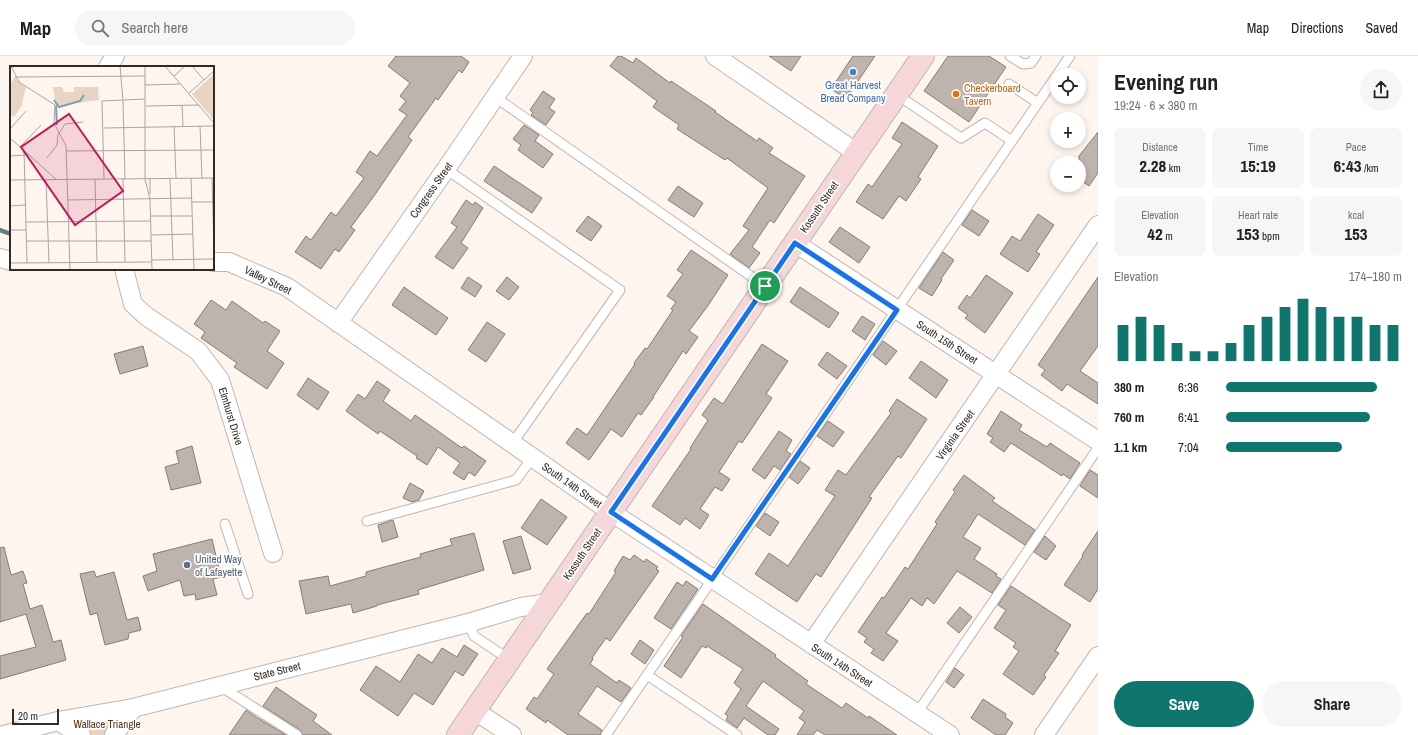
<!DOCTYPE html>
<html lang="en">
<head>
<meta charset="utf-8">
<style>
	:root { --surface:#fff; --page:#f6f6f6; --text:#202124; --muted:#757577; --line:#e0e0e0; --accent:#0f766e }
	body { margin:0; font-family:"Archivo Narrow",sans-serif; background:var(--page); color:var(--text); height:100vh; display:flex; flex-direction:column; font-size:15px; white-space:nowrap }
	* { box-sizing:border-box; margin:0 }
	p { font-size:13px; color:var(--muted) }
	.icon { flex:none; width:22px; height:22px; fill:none; stroke:currentColor; stroke-width:2; stroke-linecap:round; stroke-linejoin:round }
	.map { position:relative; flex:1; overflow:hidden }
	.side { display:flex; flex-direction:column; background:var(--surface); width:320px }
	.side>* { flex:none }
	.buttons { position:absolute; left:1050px; top:12px; display:grid; gap:8px }
	.buttons a { display:grid; place-items:center; width:36px; height:36px; border-radius:50%; background:var(--surface); box-shadow:0 2px 6px #0003; font-size:20px }
	.scale { position:absolute; left:12px; bottom:10px; width:47px; box-sizing:border-box; padding-left:4px; border:2px solid #2f2b28; border-top:0; font-size:11px; line-height:14px; white-space:nowrap; color:#2f2b28; -webkit-text-stroke:3px #fff; paint-order:stroke }
	.pin { position:absolute; display:grid; place-items:center; width:34px; height:34px; color:#fff; margin:-17px; border:2px solid #fff; border-radius:50%; box-shadow:0 1px 4px #0007 }
	.round { display:grid; place-items:center; flex:none; width:42px; height:42px; border-radius:21px; background:var(--page) }
	.summary { display:flex; align-items:center; justify-content:space-between; height:68px; padding:0 16px }
	h1 { font-size:22px; font-weight:700; line-height:30px }
	.metrics { display:grid; grid-template-columns:repeat(3,1fr); gap:6px; height:68px; padding:4px 16px }
	.metrics div { display:grid; align-content:center; border-radius:8px; background:var(--page); text-align:center }
	.metrics b { font-size:17px; font-weight:700 }
	.metrics small { font-size:11px; font-weight:400 }
	.metrics p { font-size:11px }
	.chart { height:112px; padding:8px 16px }
	.chart p { display:flex; justify-content:space-between }
	.chart svg { width:100%; height:72px; margin-top:4px; stroke:var(--accent); stroke-width:6 }
	.primary-button { display:flex; gap:8px; margin-top:auto; padding:8px 16px }
	.primary-button a { flex:1; height:46px; border-radius:24px; background:var(--accent); color:#fff; font-size:16px; font-weight:700; line-height:46px; text-align:center }
	.primary-button a+a { background:var(--page); color:var(--text) }
	ul { padding:0 16px; list-style:none; font-size:13px }
	li { display:grid; grid-template-columns:64px 48px 1fr; align-items:center; height:30px }
	li i { height:10px; border-radius:5px; background:var(--accent) }
	header { display:flex; align-items:center; gap:24px; box-sizing:border-box; height:56px; padding:0 20px; background:var(--surface); border-bottom:1px solid var(--line) }
	header strong { font-size:19px }
	nav { display:flex; gap:22px; margin-inline-start:auto; font-size:14px }
	.search { width:280px; height:36px; background:var(--page); display:flex; align-items:center; gap:10px; box-sizing:border-box; padding:0 14px; border-radius:22px; color:var(--muted); font-size:15px }
	main { display:flex; flex:1; min-height:0 }
	.map>svg:first-child { display:block }
</style>
</head>
<body>
<header>
<strong>Map</strong>
<div class="search"><svg class="icon" aria-label="search" viewBox="0 0 24 24"><circle cx="10" cy="10" r="6"/><path d="M15 15l6 6"/></svg>Search here</div>
<nav><a>Map</a><a>Directions</a><a>Saved</a></nav>
</header>
<main>
<div class="map">
<svg width="1098" height="679" viewBox="0 0 1098 679">
	<rect width="100%" height="100%" fill="#fef5ef"/>
	<path fill="#e9d3c4" d="M133 652 114 679H81L58 665Z"/>
	<g fill="none" stroke-linecap="round" stroke-linejoin="round">
		<path stroke="#667c84" stroke-width="4.5" d="M0 174 11 178"/>
	</g>
	<path fill="#beb4ad" stroke="#857c76" d="M396 0H461L469 6 462 17 459 14 438 44 436 42 408 81 412 84 374 140 351 171 355 174 339 196 335 193 321 213 295 196 306 180 311 184 331 156 336 160 364 122 356 116 370 95 377 100 407 59 399 54 406 45 400 40 410 27 388 10Z
		M618 0H621L633 7 636 2 670 27 671 25 716 55 715 56 757 85 759 82 773 92 769 97 805 120 774 167 770 164 752 191 760 197 749 212 730 198 749 174 743 170 768 132 727 102 725 104 677 73 679 69 653 51 657 45 610 10Z
		M769 0H801L791 15Z
		M853 0H875L846 43 831 33Z
		M948 0H989L1006 11 969 66 924 35Z
		M543 35 555 43 549 52 555 56 546 69 531 59 533 57 530 54Z
		M902 66 938 90 918 121 921 123 906 145 899 140 883 163 856 146 868 128 872 131 902 88 892 82Z
		M524 69 539 79 535 85 553 98 543 112 518 94 521 89 513 83Z
		M1098 76V117L1089 130 1079 123V100Z
		M494 110 542 142 532 157 484 125Z
		M678 130 703 147 694 161 668 144Z
		M466 144 473 149 475 146 483 152 461 187 468 192 453 213 435 201 457 171 451 167Z
		M972 154 989 165 979 180 962 169Z
		M1038 158 1054 169 1036 196 1040 198 1028 216 1000 198 1012 180 1020 185Z
		M588 160 602 170 591 185 576 175Z
		M840 171 870 191 859 207 829 186Z
		M691 194 728 219 707 251 689 275 698 281 686 298 683 295 653 341H654L641 359 638 357 622 381 611 373 589 404 566 387 577 372 587 379 635 308 634 307 645 292 647 293 673 254 671 253 676 246 667 240 683 218 677 214Z
		M943 196 954 204 941 223 942 224 932 240 919 232Z
		M986 219 1013 237 985 277 965 262 968 259 958 252 967 239 970 242Z
		M468 221 482 230 475 241 461 232Z
		M507 221 519 231 509 244 496 235Z
		M1098 221V290L1080 315 1098 327V348L1067 328 1062 335 1041 319 1045 314 1038 309Z
		M404 231 448 262 436 279 392 249Z
		M800 231 839 257 829 272 790 246Z
		M211 244 226 254 232 245 263 267 265 265 280 275 267 295 284 307 267 333 234 311 237 307 201 282 205 276 194 268Z
		M862 260 875 268 865 284 852 275Z
		M487 266 505 278 486 306 468 294Z
		M883 285 897 295 886 309 873 299Z
		M762 288 788 305 766 338 772 342 742 387 739 385 719 416 730 423 722 435 715 431 700 453 709 459 700 473 685 462 680 469 652 450 691 393 690 392 708 364 702 359 714 342 723 348Z
		M143 290 148 310 120 318 114 298Z
		M827 296 847 310 837 323 818 309Z
		M921 305 948 324 936 342 909 322Z
		M308 322 329 336 318 354 297 339Z
		M377 325 390 334 383 345 411 365 415 359 462 392 464 390 486 405 475 420 469 416 464 424 453 417 460 407 438 391 427 409 416 402 417 400 380 375 378 378 346 355 358 338 365 343Z
		M897 343 927 363 901 402 898 400 869 441 872 442 821 521 816 518 797 546 755 518 769 497 788 510 835 440 825 434 838 414 846 419 891 357 889 355Z
		M1001 355 1022 369 1019 374 1047 391 1050 387 1080 407 1070 423 1063 418 1062 420 1011 387 1004 396 990 386 993 382 987 378Z
		M828 365 844 376 833 391 817 380Z
		M779 375 792 384 786 395 791 398 780 414 774 410 765 423 752 414Z
		M192 390 201 427 171 434 165 411 179 407 176 395Z
		M800 405 810 412 798 428 789 421Z
		M1090 414 1098 419V442L1080 430Z
		M964 419 995 442 992 445 1035 474 1025 489 978 458 963 481 981 492 974 503 997 518 996 520 1001 523 992 537 957 515 934 548 927 542 922 550 911 542 886 577 898 585 883 605 871 597 874 593 864 586 867 582 858 576 882 541 884 542 905 511 908 513 937 468 935 466 955 436 953 434Z
		M410 427 424 435 419 444 412 446 403 442Z
		M541 443 567 461 547 489 521 472Z
		M765 457 779 466 770 480 756 470Z
		M393 464 398 481 382 486 378 469Z
		M1098 475V533L1090 546 1064 529 1083 500 1082 499Z
		M474 477 484 514 418 534 419 538 377 549V550L353 557 351 548 306 558 299 525 328 520 330 530 366 520V516L421 501 420 498 452 489 450 483Z
		M521 480 531 513 513 518 503 485Z
		M1045 480 1056 490 1046 504 1034 496Z
		M212 483 221 521 213 523 217 539 196 544 195 538 184 540 180 524 148 535 143 520 157 515 153 498Z
		M4 491 11 519 23 515 27 527 23 528 30 553 42 549 53 586 61 584 66 604 0 623V600L36 591 26 558 0 566V492Z
		M634 499 644 506 646 503 658 511 656 513 659 515 610 585 606 582 592 602 593 603 590 608 617 627 619 624 631 632 621 646 597 630 578 658 602 674 600 679H568L547 664 546 667 526 653 534 641 537 643 554 618 547 613 587 557 589 558 616 516 614 515 623 500 630 504Z
		M94 515 96 521 114 516 127 564 138 561 141 574 129 577 128 583 105 589 97 557 90 559 80 518Z
		M686 525 698 533 671 573 654 562 677 526 683 530Z
		M1011 530 1071 569 1055 595 1059 597 1044 619 1046 621 1033 639 1003 618 1019 595 1013 591 1016 587 994 572 1006 554 998 549Z
		M703 548 776 599 775 601 808 625 806 628 842 652 846 647 868 662 869 660 897 679H825L817 674 813 679H797L805 666 799 662 804 655 763 625 746 650 779 673 775 679H768L744 662 737 672 726 664 728 660 725 658 741 633 734 627 743 613 707 590 706 592 702 590 681 622 664 610 683 581 681 580Z
		M960 551 972 561 959 577 947 567Z
		M640 584 654 594 645 608 631 598Z
		M464 589 478 598 463 620 455 615 433 649 414 637 398 660 360 634 376 610 400 626 418 598 432 607 442 592 457 601Z
		M955 612 964 619 954 632 946 626Z
		M276 631 317 659 313 665 332 679H303L300 674 263 650Z
		M983 643 1006 658 1005 661 1013 667 1005 679H996L971 662Z
		M246 654 256 661 286 679H229Z"/>
	<g fill="none" stroke-linecap="round" stroke-linejoin="round">
		<defs>
			<path id="lane" d="M1010 0 1023 8 1031 7 1036 0
				M1009 28 1038 47
				M896 38 961 82 985 67 1012 85
				M495 41 765 230
				M446 113 620 234 512 388
				M367 465 516 424 532 402
				M225 468 248 538
				M468 567 474 580 510 604
				M647 619 737 679
				M220 630 297 679
				M917 657 1098 392
				M606 679 1070 0"/>
			<path id="street" d="M715 0 857 97
				M108 11 115 0
				M795 187 1098 385
				M0 202 11 205
				M213 206H229L287 231 611 456 950 679
				M124 213 133 248 146 260 198 295 220 324 273 497
				M338 267 446 113 523 0
				M811 588 1098 169
				M475 655 512 679
				M58 665 81 679
				M4 679 58 665 133 652 468 567 521 551 549 547
				M114 679 133 652
				M1044 679 1098 600"/>
			<path id="secondary" d="M458 679 923 0"/>
		</defs>
		<use href="#lane" stroke="#c0b6b0" stroke-width="11"/>
		<use href="#street" stroke="#c0b6b0" stroke-width="20"/>
		<use href="#secondary" stroke="#c0b6b0" stroke-width="24"/>
		<use href="#lane" stroke="#fff" stroke-width="9"/>
		<use href="#street" stroke="#fff" stroke-width="18"/>
		<use href="#secondary" stroke="#f5d7da" stroke-width="22"/>
	</g>
	<g fill="none" stroke-linecap="round" stroke-linejoin="round">
		<defs>
			<path id="route" d="M795 187 897 254 712 523 611 456Z"/>
		</defs>
		<use href="#route" stroke="#fff" stroke-width="8"/>
		<use href="#route" stroke="#1a73e8" stroke-width="5"/>
	</g>
	<circle fill="#3f7fe0" stroke="#fff" stroke-width="1.5" cx="853" cy="16" r="4"/>
	<circle fill="#e8710a" stroke="#fff" stroke-width="1.5" cx="956" cy="38" r="4"/>
	<circle fill="#5c6f8a" stroke="#fff" stroke-width="1.5" cx="187" cy="509" r="4"/>
	<g text-anchor="middle" stroke-width="3.5" stroke-linejoin="round" paint-order="stroke">
		<g font-size="11" fill="#366cbe" stroke="#fff">
			<text x="853" y="33">Great Harvest<tspan x="853" dy="13">Bread Company</tspan></text>
		</g>
		<g font-size="11" fill="#c56008" stroke="#fff" text-anchor="start">
			<text x="964" y="36">Checkerboard<tspan x="964" dy="13">Tavern</tspan></text>
		</g>
		<g font-size="11" fill="#2f2b28" stroke="#fff">
			<text transform="translate(431 134) rotate(-55)" y="4">Congress Street</text>
			<text transform="translate(819 151) rotate(-56)" y="4">Kossuth Street</text>
			<text transform="translate(268 224) rotate(26)" y="4">Valley Street</text>
			<text transform="translate(947 286) rotate(33)" y="4">South 15th Street</text>
			<text transform="translate(231 360) rotate(73)" y="4">Elmhurst Drive</text>
			<text transform="translate(955 379) rotate(-55)" y="4">Virginia Street</text>
			<text transform="translate(572 429) rotate(35)" y="4">South 14th Street</text>
			<text transform="translate(582 498) rotate(-56)" y="4">Kossuth Street</text>
			<text transform="translate(842 609) rotate(33)" y="4">South 14th Street</text>
			<text transform="translate(277 615) rotate(-14)" y="4">State Street</text>
		</g>
		<g font-size="11" fill="#4e5e75" stroke="#fff" text-anchor="start">
			<text x="195" y="507">United Way<tspan x="195" dy="13">of Lafayette</tspan></text>
		</g>
		<g font-size="11" fill="#5a3316" stroke="#fff">
			<text x="107" y="672">Wallace Triangle</text>
		</g>
	</g>
	<g transform="translate(10 10)">
		<rect width="204" height="204" fill="#fef5ef"/>
		<path d="M204 8V54L182 28ZM4 11 16 22 11 41 4 51 0 48V20ZM43 21H52L54 26H64V21H88L89 34 46 40Z" fill="#e9d3c4"/>
		<path fill="none" stroke="#7e9fab" stroke-width="2" d="M44 34 49 41 70 35 74 29M46 40 47 59"/>
		<path fill="none" stroke="#aba49f" stroke-width="1" d="M1 0 9 16 45 39 44 57 56 80 60 204M110 0 113 35 115 113M135 0V113L140 133 142 204M155 0 204 57M182 0 194 14M164 10 175 0M5 11 135 10M135 19 170 18M179 27 204 5M172 39 173 60M136 40 189 39M164 60 166 112M190 60 192 112M94 62 204 60M0 63 16 45M0 72 47 114M10 81 31 59M14 85 17 197M56 85 204 84M0 90 15 89M37 92 47 79 48 69 55 58 73 56M181 112 184 204M202 112 204 185M85 113 87 197M94 113 92 35 135 33M113 113 115 196M140 113V128M160 113 163 194M0 114 204 112M36 114 39 197M57 134 182 132M182 136H203M0 140 15 139M141 150H182M16 156 141 155M0 164H16M141 169 183 168M17 175H141M142 194 204 193M0 197 141 196"/>
		<path fill="#c2185b" fill-opacity="0.15" stroke="#c2185b" stroke-width="2" d="M59 48 113 125 65 159 11 81Z"/>
		<rect width="204" height="204" fill="none" stroke="#2f2b28" stroke-width="2"/>
	</g>
</svg>
<div class="buttons">
<a><svg class="icon" aria-label="locate" viewBox="0 0 24 24"><circle cx="12" cy="12" r="6"/><path d="M12 2v4M12 18v4M2 12h4M18 12h4"/></svg></a>
<a>+</a>
<a>−</a>
</div>
<div class="scale">20 m</div>
<div class="pin" style="left:765px;top:230px;background:#1e9e55"><svg class="icon" aria-label="arrive" viewBox="0 0 24 24"><path d="M6 21V4h12l-3 4 3 4H6"/></svg></div>
</div>
<section class="side">
<div class="summary"><div><h1>Evening run</h1><p>19:24 · 6 × 380 m</p></div><a class="round"><svg class="icon" aria-label="share" viewBox="0 0 24 24"><path d="M12 15V3M7 8l5-5 5 5M5 13v7h14v-7"/></svg></a></div>
<div class="metrics">
<div><p>Distance</p><b>2.28<small> km</small></b></div>
<div><p>Time</p><b>15:19</b></div>
<div><p>Pace</p><b>6:43<small> /km</small></b></div>
</div>
<div class="metrics">
<div><p>Elevation</p><b>42<small> m</small></b></div>
<div><p>Heart rate</p><b>153<small> bpm</small></b></div>
<div><p>kcal</p><b>153</b></div>
</div>
<div class="chart"><p><span>Elevation</span>174–180 m</p>
<svg viewBox="0 0 160 44" preserveAspectRatio="none"><path d="M5 44V22M15 44V17M25 44V22M35 44V33M45 44V38M55 44V38M65 44V33M75 44V22M85 44V17M95 44V11M105 44V6M115 44V11M125 44V17M135 44V17M145 44V22M155 44V22"/></svg>
</div>
<ul>
<li><b>380 m</b>6:36<i style="width:86%"></i></li>
<li><b>760 m</b>6:41<i style="width:82%"></i></li>
<li><b>1.1 km</b>7:04<i style="width:66%"></i></li>
</ul>
<div class="primary-button"><a>Save</a><a>Share</a></div>
</section>
</main>
</body>
</html>
